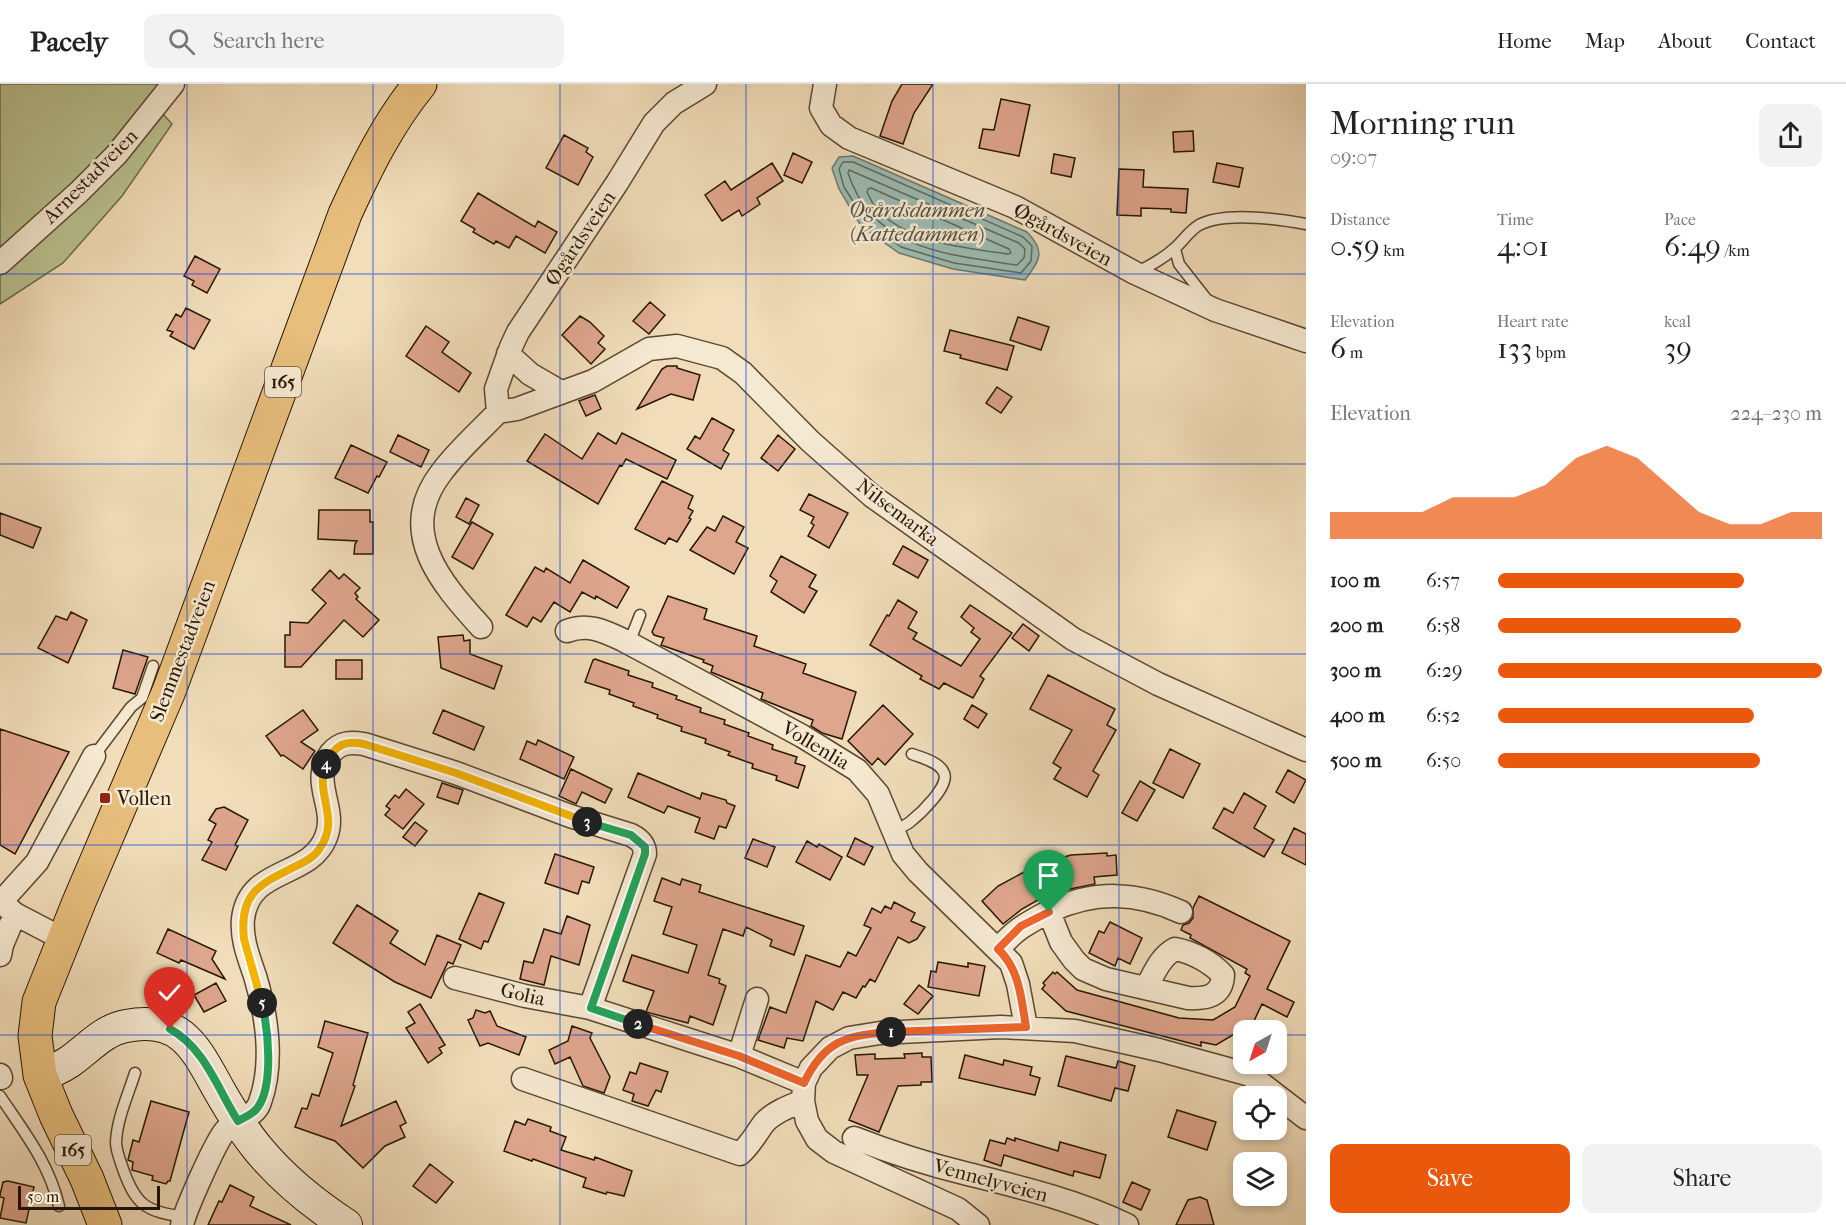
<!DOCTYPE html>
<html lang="en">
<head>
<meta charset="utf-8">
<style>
	:root { --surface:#fff; --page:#f2f2f2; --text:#222; --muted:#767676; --line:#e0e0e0; --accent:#ea580c }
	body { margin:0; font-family:"IM FELL French Canon",serif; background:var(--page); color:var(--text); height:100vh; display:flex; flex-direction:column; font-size:22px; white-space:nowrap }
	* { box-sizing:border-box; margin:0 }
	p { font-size:20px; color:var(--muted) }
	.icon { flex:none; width:33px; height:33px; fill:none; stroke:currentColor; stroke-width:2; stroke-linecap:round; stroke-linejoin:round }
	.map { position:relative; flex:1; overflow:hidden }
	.drawer { display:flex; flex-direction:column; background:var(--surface); width:540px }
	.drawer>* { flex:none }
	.needle { width:39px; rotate:219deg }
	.controls { position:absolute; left:1233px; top:936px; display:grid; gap:12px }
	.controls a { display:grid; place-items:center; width:54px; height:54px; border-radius:12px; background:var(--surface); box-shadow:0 3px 9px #0003; font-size:30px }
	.scale { position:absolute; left:18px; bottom:15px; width:142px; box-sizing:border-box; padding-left:6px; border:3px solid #271702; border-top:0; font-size:16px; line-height:21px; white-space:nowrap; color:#271702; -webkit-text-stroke:4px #f6e9d2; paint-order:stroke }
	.pin { position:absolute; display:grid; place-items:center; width:51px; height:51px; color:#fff; margin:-62px -26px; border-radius:50% 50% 50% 0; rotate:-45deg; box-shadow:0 0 6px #0007 }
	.pin .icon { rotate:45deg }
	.km { position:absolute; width:30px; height:30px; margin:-15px; border-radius:50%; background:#222; color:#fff; font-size:16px; line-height:30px; text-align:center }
	.round { display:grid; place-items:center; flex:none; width:63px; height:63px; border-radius:12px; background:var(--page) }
	.summary { display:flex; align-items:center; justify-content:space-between; height:102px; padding:0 24px }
	h1 { font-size:33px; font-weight:600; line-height:45px }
	.stats { display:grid; grid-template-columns:repeat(3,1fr); gap:9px; height:102px; padding:6px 24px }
	.stats div { display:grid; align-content:center }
	.stats b { font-size:30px; font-weight:600 }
	.stats small { font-size:16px; font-weight:400 }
	.stats p { font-size:16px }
	.chart { height:168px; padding:12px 24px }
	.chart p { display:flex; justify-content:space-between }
	.chart svg { width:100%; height:108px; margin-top:6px; fill:var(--accent); opacity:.7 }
	.cta { display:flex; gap:12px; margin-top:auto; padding:12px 24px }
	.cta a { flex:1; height:69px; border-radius:12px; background:var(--accent); color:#fff; font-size:24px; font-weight:600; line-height:69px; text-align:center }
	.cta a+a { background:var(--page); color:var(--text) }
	ul { padding:0 24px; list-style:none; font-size:20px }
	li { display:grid; grid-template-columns:96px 72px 1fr; align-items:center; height:45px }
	li i { height:15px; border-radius:8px; background:var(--accent) }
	header { display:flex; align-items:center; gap:36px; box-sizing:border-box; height:84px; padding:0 30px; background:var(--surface); border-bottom:2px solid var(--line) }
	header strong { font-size:28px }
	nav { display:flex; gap:33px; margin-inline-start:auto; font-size:21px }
	.search { width:420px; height:54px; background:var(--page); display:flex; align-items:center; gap:15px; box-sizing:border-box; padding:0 21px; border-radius:12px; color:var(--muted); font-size:22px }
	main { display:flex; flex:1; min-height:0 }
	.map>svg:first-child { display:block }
</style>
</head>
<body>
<header>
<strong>Pacely</strong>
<div class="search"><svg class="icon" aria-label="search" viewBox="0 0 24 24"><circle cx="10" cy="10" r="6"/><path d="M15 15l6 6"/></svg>Search here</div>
<nav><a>Home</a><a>Map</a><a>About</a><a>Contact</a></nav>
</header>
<main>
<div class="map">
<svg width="1306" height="1141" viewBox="0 0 1306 1141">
	<rect width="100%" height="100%" fill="#f1ddba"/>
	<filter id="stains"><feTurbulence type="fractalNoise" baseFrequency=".00333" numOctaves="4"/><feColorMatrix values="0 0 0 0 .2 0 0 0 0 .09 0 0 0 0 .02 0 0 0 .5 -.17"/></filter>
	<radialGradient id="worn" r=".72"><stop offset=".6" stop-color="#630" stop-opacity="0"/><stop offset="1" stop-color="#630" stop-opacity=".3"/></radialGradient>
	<path fill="#b9c190" stroke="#706c49" stroke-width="1.5" d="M0 0H165L153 19 172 40 122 112 63 179 0 220V191L3 188 0 187Z"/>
	<path fill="#9bbbb2" stroke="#6d796c" stroke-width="1.5" d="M853 72 1027 148C1046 167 1040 176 1025 196L953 185 899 169 861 142 839 105 832 84 839 73Z"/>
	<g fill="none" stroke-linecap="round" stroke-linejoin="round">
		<path stroke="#61695a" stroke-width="1.5" d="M843 78H853L1023 153 1032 162 1031 177 1021 189 954 179 901 163 866 138 844 103 839 85Z
			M849 86 1019 159 1025 165 1024 174 1017 181C949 171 873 166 848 89Z
			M871 104 1009 165 1011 169 1008 170C964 164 913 159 879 128 874 123 870 114 867 108L868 105Z"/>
	</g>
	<path fill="#dfa68e" stroke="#271702" stroke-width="1.5" d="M902 0H933L914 29 903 60 880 52 892 17Z
		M1001 15 1030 21 1019 72 979 64 983 45 994 46Z
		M1193 47 1194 67 1174 68 1173 48Z
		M564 51 588 64 586 68 593 73 578 101 546 84Z
		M793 69 812 78 802 99 784 91Z
		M1054 70 1075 74 1071 93 1051 89Z
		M772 79 783 97 757 114 760 120 742 132 739 126 722 137 705 111 725 97 731 106Z
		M1217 79 1243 84 1239 103 1213 98Z
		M1119 85 1144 86 1143 103 1188 105 1186 129 1171 128V125L1141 124V132L1117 131Z
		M478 109 535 143 538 137 557 148 545 169 516 152 509 164 496 157 494 160 473 148 475 145 461 137Z
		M195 172 220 185 207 209 192 201 194 197 184 192Z
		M650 218 665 231 649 250 633 237Z
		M186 224 210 236 194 265 170 252 173 248 167 246 176 230 181 233Z
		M580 232 590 238 604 252 598 259 605 265 591 280 562 251Z
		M1018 233 1049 243 1041 266 1010 256Z
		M426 242 449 258 442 268 471 289 459 308 406 272Z
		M950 246 1014 262 1007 286 960 274 961 271 944 267Z
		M667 282H677V284L700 291 693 316 671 310 637 325 662 285Z
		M997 303 1012 313 1001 329 986 319Z
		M595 311 601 325 586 332 579 317Z
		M712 334 734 346 723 366 729 370 721 385 687 365 695 352 700 355Z
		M598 349 616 360 622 349 676 376 667 395 626 375 622 382 620 381 598 420 527 377 545 350 582 375Z
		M398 351 429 366 421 383 390 368Z
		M778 351 795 365 778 387 761 374Z
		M351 361 387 378 379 393 377 392 368 409 335 394Z
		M662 397 693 412 688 424 693 427 689 434 691 435 677 458 669 454 665 460 635 445Z
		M809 410 848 429 829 464 808 452 814 441 811 439 814 433 800 426Z
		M466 414 479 421 469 440 456 433Z
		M319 426H370V438H373V470H354L355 460 357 457 318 455Z
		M0 429 41 444 33 464 0 451Z
		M723 432 744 443 736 458 748 464 734 490 690 466 707 443 715 447Z
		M472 438 493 450 473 485 452 473Z
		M903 462 928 476 918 494 893 480Z
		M781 472 816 491 809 503 817 507 804 529 771 508 777 497 770 492Z
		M583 476 629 503 617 524 596 512 595 515 582 508 570 528 554 518 541 538 533 533 527 543 506 531 535 483 544 488 546 484 570 499Z
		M330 486 339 495 344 490 360 504 355 509 358 513 356 515 379 536 363 553 344 536 301 583H285V551H290V538L308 539 326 519 312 506Z
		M668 512 707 525 704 535 757 552 754 562 806 580 803 589 856 608 842 655 822 649 811 642 813 636 761 615 763 609 711 588 713 582 703 578 704 576 661 561 664 554 654 551 652 548Z
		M898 516 917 528 908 544 917 549 913 555 961 582 980 555 971 548 974 544 961 533 970 521 1012 549 980 592 984 595 973 614 944 599 939 605 920 595 922 592 870 561 887 531 889 532Z
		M71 528 87 536 68 579 38 564 56 532 67 536Z
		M1023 540 1039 552 1029 567 1012 554Z
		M463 551 464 557 470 556V570L502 582 494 605 441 584 438 553Z
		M123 566 148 573 135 610 113 604Z
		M595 575 629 587 628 591 653 599 652 603 677 612 676 615 701 624 700 628 725 636 724 640 749 649 748 652 773 661 772 665 797 673 795 679 805 682 798 704 776 696 777 692 752 684 753 680 728 671 730 668 705 659 706 655 681 647 682 643 657 634 658 631 633 622 634 619 609 610 610 606 585 598 593 576Z
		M336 576H362V595H336Z
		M1048 591 1115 625 1107 641 1116 646 1093 687 1099 691 1087 713 1054 695 1061 684 1053 679 1072 646 1030 625Z
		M883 621 913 650 885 681 878 674 872 681 848 657Z
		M972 621 987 630 978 644 964 635Z
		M303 626 318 646 301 658 315 667 303 685 283 671 281 672 266 652Z
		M443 626 484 643 474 666 433 649Z
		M0 645 69 668 15 770 0 761Z
		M538 656 574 673 564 695 520 675 527 657 536 661Z
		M1170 665 1200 680 1183 714 1153 699Z
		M571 685 612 705 605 719 582 708 576 720 559 712Z
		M1288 686 1306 696 1294 719 1276 708Z
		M638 689 700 715 702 709 726 716 727 719 735 722 726 744 719 742 714 755 695 748 700 734 668 722 664 729 628 713Z
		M1140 697 1155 706 1137 737 1122 729Z
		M442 699 463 706 458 720 437 713Z
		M406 705 424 720 403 745 385 731 390 725 386 722 395 711 399 714Z
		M1244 709 1266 722 1254 744 1274 756 1264 773 1213 744 1224 724 1233 729Z
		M224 723 248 736 235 761 238 762 226 786 202 776 212 758 208 756 216 740 209 736 216 725Z
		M415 738 427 747 415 762 403 753Z
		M1294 744 1306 750V781L1282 769Z
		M855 754 873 763 864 781 847 772Z
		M753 755 775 763 767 783 745 774Z
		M807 757 817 763 819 760 842 773 830 796 796 778Z
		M1107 769V772L1116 771 1117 791 1094 793 1095 800 1050 809 1022 825 1003 840 982 817 998 802 1039 780 1071 771Z
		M555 770 594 783 589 799 582 797 578 810 545 799Z
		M662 794 680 801 682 795 701 801 699 808 804 842 794 871 770 862 772 856 746 843 743 852 723 845 708 891 720 895 719 899 726 902 713 941 690 932 688 939 646 928 654 907 623 897 632 871 688 889 697 861 663 850 672 823 654 817Z
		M479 809 504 819 488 858 484 857 481 865 459 855Z
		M1199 812 1290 857 1267 905 1294 918 1287 933 1262 920 1253 939 1216 961 1201 958V962L1066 927 1042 905 1045 901 1043 899 1053 888 1055 890 1057 888 1077 906 1179 934 1213 936 1235 923 1250 892 1245 889 1247 885 1190 854 1191 851 1181 846 1183 841 1189 839 1193 834V824Z
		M894 818 915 829 911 837 925 843 917 855 909 859 898 853 875 898 870 895 865 903 863 902 856 914 843 908 833 926 816 917 803 957 787 954 784 964 758 956 770 923 786 929 806 871 840 883 848 868 856 872 871 844 864 841 872 824 881 829 885 822 891 825Z
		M357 821 398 847 390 859 425 881 437 851 461 861 453 880 448 878 431 914 395 898 333 859Z
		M567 832 590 841 579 881 551 872 544 901 520 895 524 877 533 879 544 845 561 850Z
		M1110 838 1142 854 1130 880 1118 874 1115 882 1089 869 1099 847 1104 849Z
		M168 845 216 867 212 875 225 895 181 876 179 879 157 869Z
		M938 878 968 883V879L985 882 979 912 928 903 931 887 936 888Z
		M216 899 226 917 204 928 194 911Z
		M919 901 933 912 918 930 904 920Z
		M420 920 445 961 439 964 442 969 428 979 406 944 415 939 408 928Z
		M476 926 485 929 490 927 497 942 526 953 519 971 488 959 480 962 468 936 473 934Z
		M325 937 368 949 353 1001 355 1002 341 1042 396 1017 406 1039 400 1042 405 1053 385 1062 363 1084 335 1057 295 1043 302 1024 307 1025 312 1010 319 1012 333 969 318 963Z
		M572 942 592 949 590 954 610 993 604 1009 583 1002 570 973 555 980 549 966 568 957Z
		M922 969V973H931L932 998H921V1001L898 1002 879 1048 849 1036 868 991H857L855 971 875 970V975L905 974 904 970Z
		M965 971 1003 981 1004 976 1032 983 1030 991 1040 994 1035 1011 959 994Z
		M1066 972 1116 984 1118 977 1135 982 1128 1007 1115 1004 1111 1017 1058 1002Z
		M640 979 668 988 661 1008 656 1006 648 1022 632 1017 634 1010 623 1006 630 988 636 990Z
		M151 1017 189 1028 170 1097H168L166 1100 152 1096 153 1092 132 1086 133 1078 128 1076 133 1056 139 1058Z
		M1177 1026 1216 1038 1207 1066 1168 1053Z
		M528 1035 551 1043 550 1047 566 1053 561 1066 594 1076 595 1073 632 1087 624 1112 607 1108 606 1110 583 1103 586 1094 533 1075 532 1077 504 1067 515 1037 525 1041Z
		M1007 1054 1015 1057V1054L1058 1067 1060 1058 1106 1071 1100 1094 1074 1087 1073 1092 1004 1071 1001 1082 984 1076 990 1056 1005 1060Z
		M430 1080 453 1098 436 1119 413 1102Z
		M8 1097 34 1103 26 1139 0 1134 4 1114 0 1113V1111L3 1098Z
		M1132 1098 1150 1106 1141 1126 1123 1118Z
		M230 1101 254 1113 250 1122 291 1141H208L219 1117 222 1118Z
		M1200 1113 1207 1116 1214 1141H1176L1188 1116Z"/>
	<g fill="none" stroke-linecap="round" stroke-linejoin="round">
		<defs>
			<path id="lane" d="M1175 165 1179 180 1208 217
				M1135 189C1150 182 1163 175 1175 164 1183 157 1189 147 1199 141 1225 127 1278 135 1306 140
				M629 559 640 531
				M94 672 131 623 142 614 153 582
				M893 747C899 744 905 742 910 738 920 730 950 702 944 689 940 678 922 674 912 670
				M135 989C128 1011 117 1035 116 1058 116 1067 120 1076 123 1085 136 1122 146 1127 184 1133
				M0 1012C24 1048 49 1079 59 1122"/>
			<path id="street" d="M825 0 821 24 831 41 849 54 1015 123 1135 189 1215 226 1306 257
				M0 179 79 108 117 70 173 0
				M508 270 530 290 561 308
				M498 328 517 325 593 297 649 265 677 262 722 274 743 289 810 357 872 412 1073 555 1158 600 1306 666
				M481 543C441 499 396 448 441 389 457 367 479 348 498 328L496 305 511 263 518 248 617 99 654 39 674 19 705 0
				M567 547C588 539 604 547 623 556L802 652 857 686 878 710 903 770 918 788 1011 879 1018 900 1026 943
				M0 817 15 830 63 855
				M1 818 37 778 94 672
				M1049 828 1061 858 1074 876 1083 885 1106 895 1188 914C1207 915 1222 912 1223 891 1211 878 1192 868 1175 865 1160 873 1154 890 1146 904
				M998 865C1017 844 1026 840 1050 827 1095 806 1137 808 1181 828
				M0 871 2 861 15 830
				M455 894 525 912 590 924 739 972 804 999
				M739 972 757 915
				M0 991 1 994
				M523 995 740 1070C750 1061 756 1050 764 1039 774 1028 790 1022 803 1017
				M854 1054C890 1068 927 1080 964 1089 1019 1103 1075 1116 1127 1141
				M182 1141C185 1127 216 1056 226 1046 236 1035 255 1034 260 1018 274 979 267 931 255 892 249 874 241 855 243 835 249 782 310 795 326 753 338 723 309 699 331 669 340 658 351 658 364 660L456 689 570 732 631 751C639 755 645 760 645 770L590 924
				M978 1141 958 1125 834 1068 817 1055 807 1037 803 1017 804 999 811 984 830 964 849 954 880 949 1001 943 1075 947 1159 966 1250 991 1306 1034"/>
			<path id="secondary" d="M40 991C51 988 60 984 69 978 88 965 103 946 126 942 182 931 196 965 219 1006 231 1027 244 1048 259 1066 284 1096 314 1120 346 1141"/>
			<path id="primary" d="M105 1141 87 1095 56 1031 40 991 35 952 39 918 79 818 169 607 345 130C366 84 388 39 420 0"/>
		</defs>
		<use href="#lane" stroke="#5a4830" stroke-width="13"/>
		<use href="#street" stroke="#5a4830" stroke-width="25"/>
		<use href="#secondary" stroke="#271702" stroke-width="34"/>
		<use href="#primary" stroke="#271702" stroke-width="35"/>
		<use href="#lane" stroke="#f6e9d2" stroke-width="10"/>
		<use href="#street" stroke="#f6e9d2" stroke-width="22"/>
		<use href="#secondary" stroke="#f6e9d2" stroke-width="32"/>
		<use href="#primary" stroke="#e8be7d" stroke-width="33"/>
	</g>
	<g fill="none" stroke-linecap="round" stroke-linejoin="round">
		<defs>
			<path id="split-1" d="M891 948 1026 943C1021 914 1020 886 998 865L1021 842 1049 828"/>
			<path id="split-2" d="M638 940 739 972 804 999C824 957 846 951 891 948"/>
			<path id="split-3" d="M587 738 631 751 645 763V770L591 924 638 940"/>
			<path id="split-4" d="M326 680C335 661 344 656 364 660L456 689 587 738"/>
			<path id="split-5" d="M262 919 244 855C239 810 258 801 294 783 304 778 314 774 320 764 341 734 314 710 326 680"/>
			<path id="split-6" d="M170 945C205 964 218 1006 238 1037 245 1033 254 1030 258 1023 274 1000 268 945 262 919"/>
		</defs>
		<use href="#split-1" stroke="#fff" stroke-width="12"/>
		<use href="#split-2" stroke="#fff" stroke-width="12"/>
		<use href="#split-3" stroke="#fff" stroke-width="12"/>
		<use href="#split-4" stroke="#fff" stroke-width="12"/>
		<use href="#split-5" stroke="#fff" stroke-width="12"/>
		<use href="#split-6" stroke="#fff" stroke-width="12"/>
		<use href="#split-1" stroke="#f0652b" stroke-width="8"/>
		<use href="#split-2" stroke="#f0652b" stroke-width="8"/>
		<use href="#split-3" stroke="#22a559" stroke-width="8"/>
		<use href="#split-4" stroke="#f5b400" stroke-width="8"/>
		<use href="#split-5" stroke="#f5b400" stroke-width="8"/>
		<use href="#split-6" stroke="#22a559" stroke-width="8"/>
	</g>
	<path fill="none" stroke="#1d4ed8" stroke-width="1.5" stroke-opacity="0.55" d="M187 0V1141M373 0V1141M560 0V1141M746 0V1141M933 0V1141M1119 0V1141M0 190H1306M0 380H1306M0 570H1306M0 761H1306M0 951H1244M1276 951H1306"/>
	<rect fill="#8f2418" stroke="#f6e9d2" stroke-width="2" x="99" y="708" width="12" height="12" rx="3"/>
	<g text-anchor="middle" stroke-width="5" stroke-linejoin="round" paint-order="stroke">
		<g fill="#f6e9d2" stroke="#655640" stroke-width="1.5">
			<rect x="265" y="283" width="36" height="30" rx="4.5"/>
			<rect x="55" y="1051" width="36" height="30" rx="4.5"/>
		</g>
		<g font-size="18" font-weight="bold" fill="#271702">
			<text x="283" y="304">165</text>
			<text x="73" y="1072">165</text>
		</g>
		<g font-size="20" fill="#271702" stroke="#f6e9d2">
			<text transform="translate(90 92) rotate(-45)" y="7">Arnestadveien</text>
			<text transform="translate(1063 150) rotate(29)" y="7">Øgårdsveien</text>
			<text transform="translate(580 154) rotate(-56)" y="7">Øgårdsveien</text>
			<text transform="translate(898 428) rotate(37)" y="7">Nilsemarka</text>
			<text transform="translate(182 567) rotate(-69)" y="7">Slemmestadveien</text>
			<text transform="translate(816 661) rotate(31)" y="7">Vollenlia</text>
			<text transform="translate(523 910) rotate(13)" y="7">Golia</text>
			<text transform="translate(991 1096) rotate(15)" y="7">Vennelyveien</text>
		</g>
		<g font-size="20" fill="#271702" stroke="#f6e9d2" text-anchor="start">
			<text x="117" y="721">Vollen</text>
		</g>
		<g font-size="21" font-style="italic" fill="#505040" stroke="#f6e9d2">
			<text x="917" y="133">Øgårdsdammen<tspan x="917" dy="24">(Kattedammen)</tspan></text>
		</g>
	</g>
	<rect width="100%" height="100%" filter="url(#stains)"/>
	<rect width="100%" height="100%" fill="url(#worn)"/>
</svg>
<div class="controls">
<a><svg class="needle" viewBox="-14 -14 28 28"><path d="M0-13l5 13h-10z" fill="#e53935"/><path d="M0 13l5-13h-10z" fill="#767676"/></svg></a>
<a><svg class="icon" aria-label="locate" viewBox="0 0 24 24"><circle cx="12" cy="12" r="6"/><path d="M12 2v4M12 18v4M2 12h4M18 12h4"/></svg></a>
<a><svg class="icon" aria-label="layers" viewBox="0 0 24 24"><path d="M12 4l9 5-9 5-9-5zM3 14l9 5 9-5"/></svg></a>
</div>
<div class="scale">50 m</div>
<div class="pin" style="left:1049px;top:828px;background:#1e9e55"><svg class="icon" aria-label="arrive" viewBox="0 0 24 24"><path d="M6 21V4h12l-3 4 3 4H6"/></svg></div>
<div class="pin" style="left:170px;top:945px;background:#d93025"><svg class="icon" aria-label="check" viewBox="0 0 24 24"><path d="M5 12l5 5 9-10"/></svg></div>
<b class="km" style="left:891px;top:948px">1</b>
<b class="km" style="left:638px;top:940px">2</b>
<b class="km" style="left:587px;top:738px">3</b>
<b class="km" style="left:326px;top:680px">4</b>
<b class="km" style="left:262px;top:919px">5</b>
</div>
<section class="drawer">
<div class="summary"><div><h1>Morning run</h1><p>09:07</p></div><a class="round"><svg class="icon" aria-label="share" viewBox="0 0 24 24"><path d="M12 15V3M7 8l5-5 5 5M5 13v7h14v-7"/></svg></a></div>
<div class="stats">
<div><p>Distance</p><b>0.59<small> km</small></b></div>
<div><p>Time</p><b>4:01</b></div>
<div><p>Pace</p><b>6:49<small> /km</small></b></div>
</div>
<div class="stats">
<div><p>Elevation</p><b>6<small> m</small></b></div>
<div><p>Heart rate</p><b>133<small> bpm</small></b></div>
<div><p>kcal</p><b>39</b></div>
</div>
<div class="chart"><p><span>Elevation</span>224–230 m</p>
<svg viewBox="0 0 160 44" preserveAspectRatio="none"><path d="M0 44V33L10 33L20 33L30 33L40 27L50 27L60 27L70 22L80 11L90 6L100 11L110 22L120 33L130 38L140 38L150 33L160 33V44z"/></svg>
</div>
<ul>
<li><b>100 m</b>6:57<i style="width:76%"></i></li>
<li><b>200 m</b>6:58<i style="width:75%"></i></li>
<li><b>300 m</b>6:29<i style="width:100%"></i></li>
<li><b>400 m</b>6:52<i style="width:79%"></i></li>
<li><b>500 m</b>6:50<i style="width:81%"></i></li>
</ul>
<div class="cta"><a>Save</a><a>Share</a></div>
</section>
</main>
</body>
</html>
